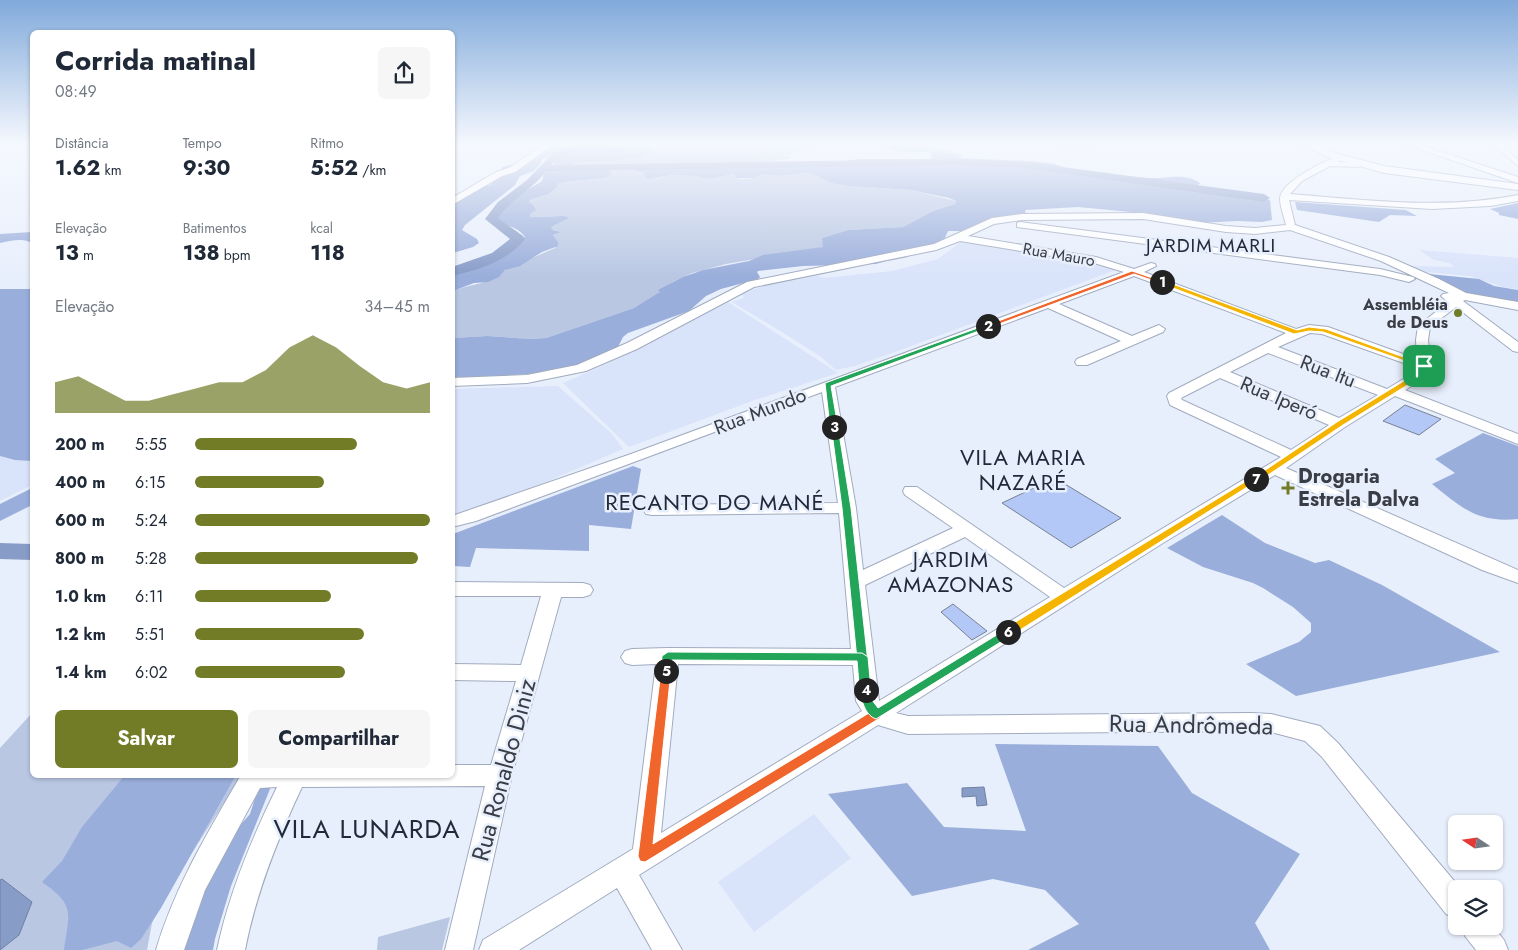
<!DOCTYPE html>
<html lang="pt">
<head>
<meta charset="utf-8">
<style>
	:root { --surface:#fff; --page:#f6f6f7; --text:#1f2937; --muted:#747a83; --accent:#727c27 }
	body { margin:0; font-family:Jost,sans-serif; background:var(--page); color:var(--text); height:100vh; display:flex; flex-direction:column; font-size:19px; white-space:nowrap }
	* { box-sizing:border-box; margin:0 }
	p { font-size:16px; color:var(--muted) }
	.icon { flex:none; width:28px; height:28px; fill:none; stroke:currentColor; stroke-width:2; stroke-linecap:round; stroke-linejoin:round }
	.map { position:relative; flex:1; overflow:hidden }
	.side { position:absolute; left:30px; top:30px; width:425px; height:748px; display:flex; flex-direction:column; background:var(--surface); border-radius:8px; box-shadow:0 1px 4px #0004 }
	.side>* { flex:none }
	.needle { width:32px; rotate:283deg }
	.fabs { position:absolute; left:1448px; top:815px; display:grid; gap:10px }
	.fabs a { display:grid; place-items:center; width:55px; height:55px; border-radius:8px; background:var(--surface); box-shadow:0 1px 4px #0004; font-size:25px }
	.pin { position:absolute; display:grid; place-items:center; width:42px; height:42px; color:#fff; margin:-21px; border-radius:10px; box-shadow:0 2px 8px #0006 }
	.km { position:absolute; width:25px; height:25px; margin:-12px; border-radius:50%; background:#222; color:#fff; font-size:14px; line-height:25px; text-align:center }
	.round { display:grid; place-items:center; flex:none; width:52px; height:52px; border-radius:8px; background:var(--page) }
	.headline { display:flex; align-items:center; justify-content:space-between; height:85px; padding:0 25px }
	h1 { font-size:28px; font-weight:700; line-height:38px }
	.figures { display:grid; grid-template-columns:repeat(3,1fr); gap:8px; height:85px; padding:5px 25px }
	.figures div { display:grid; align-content:center }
	.figures b { font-size:21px; font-weight:700 }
	.figures small { font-size:14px; font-weight:400 }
	.figures p { font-size:14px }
	.chart { height:140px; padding:10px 25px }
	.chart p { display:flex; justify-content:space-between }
	.chart svg { width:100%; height:90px; margin-top:5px; fill:var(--accent); opacity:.7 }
	.primary-button { display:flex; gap:10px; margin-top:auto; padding:10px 25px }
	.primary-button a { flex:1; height:58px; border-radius:8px; background:var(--accent); color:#fff; font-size:20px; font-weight:700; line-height:58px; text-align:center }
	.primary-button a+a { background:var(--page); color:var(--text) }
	ul { padding:0 25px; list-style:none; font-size:16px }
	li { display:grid; grid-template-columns:80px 60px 1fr; align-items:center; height:38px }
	li i { height:12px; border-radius:6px; background:var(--accent) }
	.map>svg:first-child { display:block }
</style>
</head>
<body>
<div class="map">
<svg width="1518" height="950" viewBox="0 0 1518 950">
	<rect width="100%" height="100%" fill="#e8effc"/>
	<path fill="#d9e3fa" d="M962 241 1079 260 1118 269 895 352 855 366 836 370 820 356 785 334 732 302 744 298 741 293 768 285 817 276 824 278 892 271 938 259Z
		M1419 250 1518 258V289L1503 287 1470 276 1426 272 1411 266 1455 267 1449 263 1434 260Z
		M728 302 838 373 752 401 629 447 563 383 600 367Z
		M558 386 612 434 623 449 490 506 453 515V389Z
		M0 433 32 435V485L0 501Z
		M814 814 851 858 754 932 718 882Z"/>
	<path fill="#b9c7e3" d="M649 144H818L795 151 789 156 792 158 783 160 690 168 633 169 635 171 656 178 672 175 696 176 708 179 734 174 739 179 754 178 764 174 778 176 804 173 813 174 830 183 848 186 911 190 956 201 955 204 933 211 903 227 848 230 822 238 824 247 726 264 692 273 673 282 654 297 634 308 546 338 531 339 487 336 453 338 452 291C470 284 493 284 505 270L555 248 558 242 553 235 560 232 551 229V227L568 218 552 216 530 217 529 203 532 199 549 194 557 187V184L564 182 605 178 612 169 603 165 574 166V163L637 157 650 148Z
		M32 713V775H242L168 890 152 923 147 950H0V748Z
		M450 917 442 950H377L378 937Z"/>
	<path fill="#9aaedb" d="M542 144H622L621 150 635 148 638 144H649L652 150C640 163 593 160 574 163V166L610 167 611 175 605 178 564 182 557 184V187L549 194 532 199 529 202 534 206 536 210 530 214V217L564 216 569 218 551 227 553 230 561 232 553 235 558 242V246L542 252 520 266 505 270 499 277 488 282 474 283 453 291V269C478 262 503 253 525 237 517 225 504 227 495 218 500 200 528 191 542 181L544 173 554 164 555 159 549 157 542 159V162L534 171 520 176 515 185 465 225 462 230 477 239 479 243 473 247 453 253 452 196 490 185 498 178 502 167 519 163Z
		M885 144H919L960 154 963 156 957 158 1031 161 1055 164 1066 168H1057L1058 171 1113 179 1114 178 1109 175C1122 176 1136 177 1149 178 1167 179 1184 172 1200 183L1197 186 1154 184 1270 200 1272 220 1262 222 1238 221 1197 223 1132 215 1131 212 1078 207 1025 210 1026 215 963 231H948L944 240C932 245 920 252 907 257 897 260 886 260 876 264L803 266 758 271 757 272 760 277 758 279 721 289 706 296 689 311 628 333 623 337 617 349 571 368 543 373 453 379V338L487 336 531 339 546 338 634 308 660 292 658 290 683 277 703 270 749 261 763 255 823 247 822 238 848 230 903 227 933 211 955 204 956 201 949 198 911 190 848 186 830 183 813 174 804 173 778 176 764 174 754 178H737L734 174 708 179 696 176 672 175 647 179 643 173 635 171 632 169 690 168 756 163H827L858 159H931L932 155 929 152C915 152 895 155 885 144Z
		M1295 202 1406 210 1417 216 1390 215 1379 222 1297 210Z
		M1518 203V219L1499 215V213L1490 209Z
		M32 232V244C25 237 10 241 0 243V234Z
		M1429 274 1479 279 1494 286 1518 290V302L1461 292Z
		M0 289H32V461L15 460 0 456Z
		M1483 433 1518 446V519C1477 523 1462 508 1432 484L1455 473 1435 459Z
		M633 466 641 469 631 529 589 525V551L476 548 470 567 453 566V534Z
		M32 488V505L0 521V504Z
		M1222 515 1265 543 1315 563 1329 560 1382 585 1500 652 1296 696 1246 664 1299 642 1311 632V623L1293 607 1263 588 1253 583 1203 567 1167 548Z
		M995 744 1158 746 1192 793 1300 854 1255 923 1270 950H1028L1079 924 1045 890 993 879 912 896 828 794 907 783 944 827 1026 831Z
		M125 775H236L161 908 141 939 131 948 117 941 82 950H64C69 912 76 906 42 882L62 861 82 827Z
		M272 784 231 886 215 939 213 950H184L194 911 225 843 250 814 258 789Z"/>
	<path fill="#889cc8" stroke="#7080a1" d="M984 787 987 805 977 806 976 796 962 797V788Z
		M2 879 32 902 19 935 0 950V880Z"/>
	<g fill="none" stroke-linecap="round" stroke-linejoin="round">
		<path fill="#889cc8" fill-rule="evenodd" d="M628 144H638C626 161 588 147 568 154 561 156 556 160 551 165L955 159 1025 162 1264 194 1270 198 1264 202 1025 168 955 165 546 171C533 190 510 199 498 218L523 236 525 239C508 261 478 270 452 276V267L492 253 510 239 485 219 498 202 527 180 552 154 560 149 583 145 623 147Z
			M0 543 32 544V560L0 559Z"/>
	</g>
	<path fill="#b3c8f6" stroke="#778194" d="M1405 405 1441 419 1419 435 1383 421Z
		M1055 478 1121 518 1071 548 1002 503Z
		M953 604 987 631 972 640 941 612Z"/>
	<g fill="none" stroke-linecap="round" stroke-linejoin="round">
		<defs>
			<path id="minor" d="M545 144H554L515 172 502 176 452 205V198L496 172 509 168Z
				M1059 144H1097L1094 146H1062Z
				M1405 144H1417L1518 177V183Z
				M1493 144H1501L1518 160V166Z
				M1339 156 1343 158 1338 162 1358 163 1362 165 1358 167 1330 166 1302 181 1290 194C1367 200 1442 210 1518 195V201L1490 206 1432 209 1289 200 1295 225 1389 257 1439 279 1466 293 1518 302V310L1465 300 1463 301 1518 342V352L1513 351 1456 307 1430 327 1428 340 1431 366 1420 381 1405 390 1518 434V444L1395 396 1345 427 1286 468 1518 570V583L1482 570 1275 475 1163 543 896 713 908 716 1251 713 1271 714 1320 726 1338 743 1461 889H1456V918L1446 914 1322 757 1305 741 1271 732 1251 731 908 734 878 725 639 875 682 950H652L617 888 519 950H479L483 940 633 849 656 664 632 665 625 663 621 657 625 651 632 649 668 648 851 649 839 513 652 515 646 514 643 510 646 506 652 505 838 503 822 392 476 521 452 527V516L631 454 1124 272 1094 263 960 241 936 250 754 287 637 349 586 371 527 383 452 386V378L527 375 577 365 627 343 747 282 934 244 992 218 1022 214 1143 213 1226 226 1255 228 1286 225C1284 216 1280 207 1280 198 1282 181 1324 161 1339 156ZM1143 219 1226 232 1255 234 1290 230 1381 261 1449 293 1443 294 1441 296 1448 302 1418 326 1416 340 1417 359 1328 327 1309 325 1296 329 1144 272 1156 266 1155 264 1151 263 1134 269 1096 257 968 236 994 224 1022 220ZM1134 276 1286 333 1169 393 1167 396 1170 405 1281 457 1064 588 917 487H905L903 491 905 495 953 528 863 570 856 508 835 387 1048 308 1121 341 1077 359 1075 362 1077 365H1087L1163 332 1165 329 1159 325 1132 336 1059 304ZM1310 333 1322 334 1415 367 1410 375 1387 389 1278 347ZM1268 353 1378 395 1339 418 1230 372ZM1220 378 1329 425 1291 450 1182 400 1181 398ZM965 537 1050 597 879 701 865 585ZM678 664 853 665 856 701 862 711 661 833Z
				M1020 222 1380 269 1413 277 1415 279 1409 282 1380 275 1017 227V223Z
				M452 582 583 583 590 585 593 590 590 595 583 597H561L512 775 473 950H445L485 786 302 787C277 840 256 893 245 950H217C229 893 251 840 277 787L260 788 205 890 184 950H156C175 886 208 832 241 775H452V765H491L516 681 452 680V664L521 665 541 596H452Z
				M1461 926H1493L1504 940 1508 950H1476L1465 936Z"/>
			<path id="major" d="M1303 144H1316L1335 153 1384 166 1518 184V190L1384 173 1328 157Z"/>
		</defs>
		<use href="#minor" stroke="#a1abbf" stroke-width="2"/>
		<use href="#major" stroke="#a1abbf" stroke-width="2"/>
		<use href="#minor" fill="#fff" fill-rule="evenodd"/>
		<use href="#major" fill="#fff" fill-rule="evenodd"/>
	</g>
	<linearGradient id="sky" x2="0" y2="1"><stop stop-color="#81aadb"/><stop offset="0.52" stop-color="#f5f8fe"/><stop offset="1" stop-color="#f5f8fe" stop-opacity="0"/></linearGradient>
	<rect width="1518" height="277" fill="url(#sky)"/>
	<path fill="#f5b400" stroke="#fff" d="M1162 280 1297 330 1309 327 1326 329 1428 366 1422 367 1323 332 1309 331 1294 334 1160 283Z"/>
	<path fill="#f0652b" stroke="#fff" d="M1132 271 1164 282 1160 283 1134 274 991 327 985 326Z"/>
	<path fill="#22a559" stroke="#fff" d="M986 325 992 326 831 386 838 427 834 429 830 427 825 383Z"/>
	<path fill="#22a559" stroke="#fff" d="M831 425 838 427 851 508 871 690 866 694 860 690 842 508Z"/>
	<path fill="#f0652b" stroke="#fff" d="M666 667 671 671 653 844 869 713 861 701 862 687H869L872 700 882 714 880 718 645 862 640 861 638 856 661 671Z"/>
	<path fill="#22a559" stroke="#fff" d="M1008 628 1012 629V635L876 719C858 713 859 677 857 661L672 660 670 674 666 675 661 671 662 656 668 652 862 653 868 657 872 700 878 708Z"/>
	<path fill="#f5b400" stroke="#fff" d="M1253 477 1260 479 1012 635H1004V629Z"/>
	<path fill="#f5b400" stroke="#fff" d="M1424 364 1428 366 1424 373 1417 379 1343 425 1259 481 1252 479 1337 422 1412 376Z"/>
	<g fill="#727c27" stroke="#e8effc" stroke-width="2">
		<circle cx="1458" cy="313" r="5"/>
		<path d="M1285.5 480.5h5v5h5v5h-5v5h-5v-5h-5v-5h5z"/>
	</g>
	<g text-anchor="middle" stroke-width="5" stroke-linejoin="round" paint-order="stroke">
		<g font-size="16" fill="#393d45" stroke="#e8effc">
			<text transform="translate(1059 254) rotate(10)" y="6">Rua Mauro</text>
		</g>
		<g font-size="16" font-weight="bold" fill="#393d45" stroke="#e8effc" text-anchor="end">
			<text x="1448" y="310">Assembléia<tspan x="1448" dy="18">de Deus</tspan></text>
		</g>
		<g font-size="19" letter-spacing="1" fill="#22293a" stroke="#e8effc">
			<text x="1211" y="252">JARDIM MARLI</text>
		</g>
		<g font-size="20" fill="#393d45" stroke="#e8effc">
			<text transform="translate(1328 371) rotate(21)" y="7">Rua Itu</text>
			<text transform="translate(1279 398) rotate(23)" y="7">Rua Iperó</text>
			<text transform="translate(760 411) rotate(-21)" y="7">Rua Mundo</text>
		</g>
		<g font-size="20" font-weight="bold" fill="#393d45" stroke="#e8effc" text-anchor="start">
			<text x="1298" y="483">Drogaria<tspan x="1298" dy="23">Estrela Dalva</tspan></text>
		</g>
		<g font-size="22" letter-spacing="1" fill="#22293a" stroke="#e8effc">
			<text x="1023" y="465">VILA MARIA<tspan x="1023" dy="25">NAZARÉ</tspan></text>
			<text x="715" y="510">RECANTO DO MANÉ</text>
			<text x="951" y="567">JARDIM<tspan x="951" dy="25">AMAZONAS</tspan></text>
		</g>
		<g font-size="24" fill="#393d45" stroke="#e8effc">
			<text transform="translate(1191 725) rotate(1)" y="8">Rua Andrômeda</text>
			<text transform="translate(504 770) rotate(-75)" y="8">Rua Ronaldo Diniz</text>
		</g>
		<g font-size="26" letter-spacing="1" fill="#22293a" stroke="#e8effc">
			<text x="367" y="838">VILA LUNARDA</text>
		</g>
	</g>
</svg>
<div class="fabs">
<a><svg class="needle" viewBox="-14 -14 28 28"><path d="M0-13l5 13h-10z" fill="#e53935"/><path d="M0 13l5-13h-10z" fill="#747a83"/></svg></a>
<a><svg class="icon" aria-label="layers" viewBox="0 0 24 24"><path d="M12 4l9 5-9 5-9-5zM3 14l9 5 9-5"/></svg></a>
</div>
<div class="pin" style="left:1424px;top:366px;background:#1e9e55"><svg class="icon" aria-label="arrive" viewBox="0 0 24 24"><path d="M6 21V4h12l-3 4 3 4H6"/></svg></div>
<b class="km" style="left:1162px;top:282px">1</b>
<b class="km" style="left:988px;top:326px">2</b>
<b class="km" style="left:834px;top:427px">3</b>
<b class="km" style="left:866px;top:690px">4</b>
<b class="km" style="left:666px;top:671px">5</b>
<b class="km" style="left:1008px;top:632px">6</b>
<b class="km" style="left:1256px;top:479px">7</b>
<section class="side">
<div class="headline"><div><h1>Corrida matinal</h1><p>08:49</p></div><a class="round"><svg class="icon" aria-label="share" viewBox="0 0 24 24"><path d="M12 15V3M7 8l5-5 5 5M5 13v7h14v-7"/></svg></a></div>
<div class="figures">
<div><p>Distância</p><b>1.62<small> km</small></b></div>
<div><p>Tempo</p><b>9:30</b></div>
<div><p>Ritmo</p><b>5:52<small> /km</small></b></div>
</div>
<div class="figures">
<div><p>Elevação</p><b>13<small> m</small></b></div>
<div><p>Batimentos</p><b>138<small> bpm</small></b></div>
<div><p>kcal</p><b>118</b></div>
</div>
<div class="chart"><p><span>Elevação</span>34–45 m</p>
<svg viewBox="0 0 160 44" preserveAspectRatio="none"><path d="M0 44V29L10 26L20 32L30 38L40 38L50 35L60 32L70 29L80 29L90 23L100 12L110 6L120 12L130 21L140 29L150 32L160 29V44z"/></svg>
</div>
<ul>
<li><b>200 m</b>5:55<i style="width:69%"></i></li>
<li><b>400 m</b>6:15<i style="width:55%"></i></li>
<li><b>600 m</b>5:24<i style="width:100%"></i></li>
<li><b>800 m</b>5:28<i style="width:95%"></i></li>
<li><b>1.0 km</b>6:11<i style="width:58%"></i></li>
<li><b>1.2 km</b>5:51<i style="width:72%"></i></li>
<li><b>1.4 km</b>6:02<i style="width:64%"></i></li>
</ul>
<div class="primary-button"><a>Salvar</a><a>Compartilhar</a></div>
</section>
</div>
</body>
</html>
